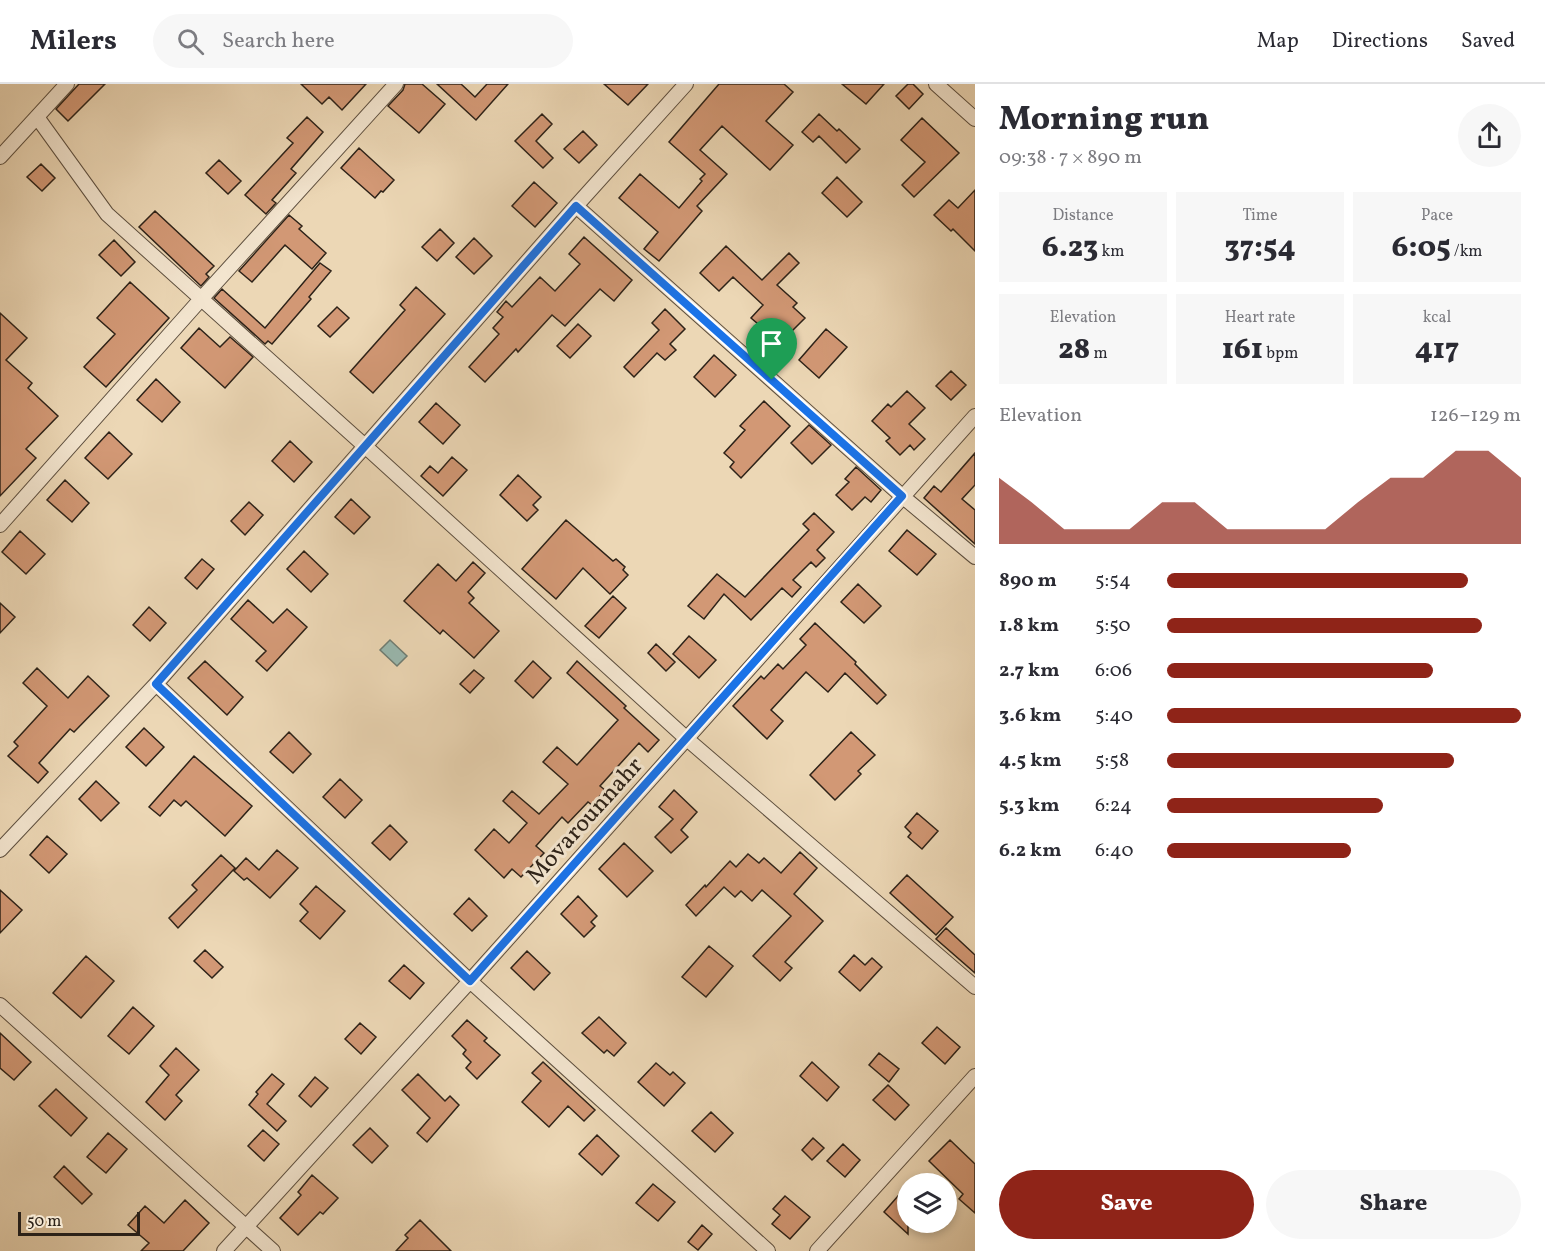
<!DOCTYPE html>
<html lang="en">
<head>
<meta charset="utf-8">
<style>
	:root { --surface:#fff; --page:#f7f7f7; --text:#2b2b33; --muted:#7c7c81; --line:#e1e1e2; --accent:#8f2418 }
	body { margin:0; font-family:Vollkorn,serif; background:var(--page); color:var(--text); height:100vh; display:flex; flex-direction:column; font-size:22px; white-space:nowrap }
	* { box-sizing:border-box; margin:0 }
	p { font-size:20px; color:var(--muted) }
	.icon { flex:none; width:33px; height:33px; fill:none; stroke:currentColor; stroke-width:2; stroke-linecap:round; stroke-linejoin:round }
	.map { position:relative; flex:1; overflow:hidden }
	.drawer { display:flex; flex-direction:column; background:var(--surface); width:570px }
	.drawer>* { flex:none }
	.fabs { position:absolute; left:897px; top:1089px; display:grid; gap:12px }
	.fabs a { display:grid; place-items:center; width:60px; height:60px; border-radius:50%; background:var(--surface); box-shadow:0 3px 9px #0003; font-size:30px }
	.scale { position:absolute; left:18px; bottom:15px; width:122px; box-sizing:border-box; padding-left:6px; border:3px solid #2d2218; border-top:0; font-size:16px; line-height:21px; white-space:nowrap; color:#2d2218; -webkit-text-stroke:4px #f3e5cf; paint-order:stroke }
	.pin { position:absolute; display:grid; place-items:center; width:51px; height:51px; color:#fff; margin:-62px -26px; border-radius:50% 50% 50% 0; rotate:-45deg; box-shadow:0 0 6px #0007 }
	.pin .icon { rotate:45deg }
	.round { display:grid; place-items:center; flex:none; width:63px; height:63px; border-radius:32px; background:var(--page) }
	.head { display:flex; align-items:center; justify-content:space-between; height:102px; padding:0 24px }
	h1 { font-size:33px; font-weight:800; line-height:45px }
	.metrics { display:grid; grid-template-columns:repeat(3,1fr); gap:9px; height:102px; padding:6px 24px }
	.metrics div { display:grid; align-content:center; border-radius:0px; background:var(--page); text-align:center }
	.metrics b { font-size:30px; font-weight:800 }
	.metrics small { font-size:16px; font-weight:400 }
	.metrics p { font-size:16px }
	.chart { height:168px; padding:12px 24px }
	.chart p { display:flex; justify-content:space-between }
	.chart svg { width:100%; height:108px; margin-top:6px; fill:var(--accent); opacity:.7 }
	.primary-button { display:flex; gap:12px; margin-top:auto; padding:12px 24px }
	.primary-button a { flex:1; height:69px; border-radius:36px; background:var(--accent); color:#fff; font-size:24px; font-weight:800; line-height:69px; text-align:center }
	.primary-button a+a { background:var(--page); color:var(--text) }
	ul { padding:0 24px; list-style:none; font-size:20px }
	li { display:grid; grid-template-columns:96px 72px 1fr; align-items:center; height:45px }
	li i { height:15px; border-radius:8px; background:var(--accent) }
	header { display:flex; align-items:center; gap:36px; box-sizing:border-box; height:84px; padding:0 30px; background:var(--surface); border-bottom:2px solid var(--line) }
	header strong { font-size:28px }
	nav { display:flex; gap:33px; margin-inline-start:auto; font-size:21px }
	.search { width:420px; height:54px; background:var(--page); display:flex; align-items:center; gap:15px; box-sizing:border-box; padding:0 21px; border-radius:33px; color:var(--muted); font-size:22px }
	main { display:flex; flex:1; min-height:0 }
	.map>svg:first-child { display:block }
</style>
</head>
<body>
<header>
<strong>Milers</strong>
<div class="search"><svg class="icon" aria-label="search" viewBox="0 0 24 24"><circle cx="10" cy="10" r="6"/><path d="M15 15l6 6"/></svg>Search here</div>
<nav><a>Map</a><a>Directions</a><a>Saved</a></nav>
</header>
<main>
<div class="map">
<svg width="975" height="1167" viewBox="0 0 975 1167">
	<rect width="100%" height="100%" fill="#ecd7b5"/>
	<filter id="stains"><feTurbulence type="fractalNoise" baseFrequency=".00333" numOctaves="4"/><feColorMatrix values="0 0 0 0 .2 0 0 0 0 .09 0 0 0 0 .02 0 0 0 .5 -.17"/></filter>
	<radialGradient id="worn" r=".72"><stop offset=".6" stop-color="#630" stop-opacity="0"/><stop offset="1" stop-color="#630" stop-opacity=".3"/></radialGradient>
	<path fill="#99b9b0" stroke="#6e7d73" stroke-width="1.5" d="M390 556 407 572 397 582 380 566Z"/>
	<path fill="#d29875" stroke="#2d2218" stroke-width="1.5" d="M79 0H105L68 37 56 25Z
		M301 0H366L342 26 329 13 322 20Z
		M405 0H422L445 20 419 49 388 22 403 6Z
		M437 0H461L475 13 487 0H508L476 36Z
		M604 0H648L628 21Z
		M719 0H784L793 8 766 37 793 61 770 86 722 42 700 66 727 90 697 122 702 127 659 177 644 165 658 148 619 114 640 90 679 124 702 97 700 95 705 90 669 58Z
		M842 0H884L866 20Z
		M908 0H913L923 10 909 25 896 12Z
		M542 30 552 40 536 57 553 74 543 84 515 57Z
		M819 30 837 47 839 45 860 65 846 79 819 52 813 58 802 48Z
		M307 33 323 48 291 85 296 89 272 116 276 119 266 130 245 111 293 59 287 54Z
		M922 34 959 69 914 113 902 101 925 78 901 56Z
		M583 47 597 61 579 79 564 65Z
		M359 64 394 96 383 108 381 107 375 114 341 84Z
		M219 76 241 97 228 110 206 89Z
		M41 80 55 94 42 107 27 93Z
		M837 93 862 118 847 133 822 109Z
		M534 98 557 119 535 143 512 122Z
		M975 106V167L953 145 951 147 934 131 949 116 958 124Z
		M155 127 214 182 206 190 209 193 201 202 139 143Z
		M289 131 302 142 299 145 326 169 312 185 285 161 252 198 239 187Z
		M440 145 454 159 437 177 422 163Z
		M584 153 632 196 614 217 600 205 565 242 552 231 518 268 516 265 485 298 469 283 499 250 493 244 503 233 497 228 506 217 512 223 540 193 555 207 580 180 569 170Z
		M474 154 492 172 474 190 456 173Z
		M114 156 135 178 121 192 99 171Z
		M726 162 762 196 789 169 799 179 777 201 797 219 793 223 805 234 775 264 767 255 771 251 751 234 763 221 733 193 719 207 700 189Z
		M320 179 331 187 309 213 311 215 272 260 268 257 265 260 214 214 222 205 265 244Z
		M130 198 169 234 106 303 84 283 115 250 97 234Z
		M416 203 445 230 373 309 350 288 405 226 400 221Z
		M337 223 349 234 330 253 318 242Z
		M665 225 685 245 670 260 676 266 665 276 657 269 634 293 624 283 659 246 652 239Z
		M0 229 27 254 6 276 32 299 28 304 58 332 26 365 36 374 0 412Z
		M578 240 591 252 570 274 557 262Z
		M199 244 220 263 230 253 253 273 225 304 181 264Z
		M826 245 847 263 819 294 799 276Z
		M714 271 736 291 715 313 694 293Z
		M951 287 966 301 951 316 936 302Z
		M156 295 180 318 162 338 137 316Z
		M907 307 925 324 909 340 925 355 914 366 910 361 900 371 886 357 890 354 872 337 888 320 891 323Z
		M764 317 790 342 741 394 730 383 734 378 724 369 745 346 740 342Z
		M436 319 460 341 443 360 419 338Z
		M809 341 831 361 812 380 791 359Z
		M109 348 132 370 108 395 85 374Z
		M290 357 312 378 294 398 272 377Z
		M975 369V401L962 415 975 426V460L924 414 934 402 941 408Z
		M452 373 467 386 443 412 421 392 430 382 438 389Z
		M856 383 881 406 871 418 865 413 852 426 836 411 849 398 845 395Z
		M518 391 541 413 533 421 538 426 527 437 500 411Z
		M65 396 89 419 72 438 47 416Z
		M351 415 370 433 354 450 335 433Z
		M249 418 263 431 245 451 231 437Z
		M814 429 834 448 817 466 825 474 816 483 811 478 793 496 801 503 792 513 782 504 751 536 724 510 704 535 688 522 717 490 745 513 809 446 803 440Z
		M566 436 613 477 616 475 625 483 623 486 628 491 610 510 583 484 556 515 522 485Z
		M907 446 936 470 917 491 889 467Z
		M20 447 45 470 26 490 2 468Z
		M304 467 328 490 311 508 287 485Z
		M202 475 214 485 197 505 185 494Z
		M473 478 485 489 468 508 474 514 469 519 499 547 474 574 443 546 440 550 404 517 438 480 456 497Z
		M858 500 881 522 864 539 841 518Z
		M613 512 626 524 599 554 585 542Z
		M248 516 273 539 287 525 307 543 267 587 256 577 266 567 231 535Z
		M0 519 15 533 0 549Z
		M149 523 166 539 150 557 133 541Z
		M815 539 856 578 855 580 886 611 877 620 845 589 828 608 806 588 771 626 783 637 767 655 733 622 761 592 764 595 778 580 783 585 806 561 800 555Z
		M689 552 716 576 699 594 673 570Z
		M656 560 675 578 666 587 648 569Z
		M205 577 243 613 227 631 188 594Z
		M533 577 551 594 533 614 515 597Z
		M577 577 626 622 624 624 659 656 648 668 639 659 600 702 605 706 592 721 588 718 568 739 562 733 536 762 544 769 521 793 512 785 504 794 475 766 494 745 509 759 527 739 503 717 512 707 539 730 568 700 543 678 557 663 577 681 618 636 567 589Z
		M37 584 68 614 88 592 109 612 74 648 70 645 39 679 48 688 38 699 8 672 18 662 14 658 47 622 23 599Z
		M474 586 484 594 470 609 460 600Z
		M144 644 164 663 146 682 126 663Z
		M289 648 311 670 293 689 270 668Z
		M851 648 875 671 858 687 861 690 835 716 810 691Z
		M194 672 252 722 225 752 186 717 181 722 174 716 160 732 149 723Z
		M340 695 362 716 345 734 323 713Z
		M96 697 119 719 101 737 79 715Z
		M674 706 697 728 681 746 688 753 671 769 655 753 673 735 659 723Z
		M917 729 938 747 922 765 908 753 911 749 905 743Z
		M390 741 407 758 390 776 372 759Z
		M47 752 67 770 49 789 30 771Z
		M624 759 653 787 627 813 599 785Z
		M277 766 298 784 270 814 247 794 244 796 234 787 246 774 259 786Z
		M800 768 817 784 794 810 823 837 785 878 792 884 780 897 753 872 791 832 762 806 752 817 741 807 735 813 724 803 696 832 686 821 705 801 706 803 730 777 736 783 748 770 759 779 764 774 781 789Z
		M221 771 235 784 178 844 169 834 197 806 192 801Z
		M907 791 953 833 936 851 890 809Z
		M316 802 345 827 320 855 300 837 308 828 300 820Z
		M0 806 22 826 0 849Z
		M578 812 597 832 591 838 595 842 584 853 561 830Z
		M469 814 487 832 472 847 454 830Z
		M946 844 975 871V889L936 855Z
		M709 862 733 882 706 913 682 893Z
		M205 866 223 883 212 894 194 877Z
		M527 867 550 889 534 906 511 884Z
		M854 871 865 881 872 874 882 883 860 907 839 888Z
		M86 872 114 897 81 934 53 909Z
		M404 881 424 899 410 915 389 897Z
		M133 923 154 942 129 970 108 952Z
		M599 933 626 959 614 972 607 966 604 969 582 949Z
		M467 936 487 954 484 957 500 971 477 995 466 984 471 978 463 970 466 966 452 952Z
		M360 939 376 953 361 970 345 955Z
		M937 943 960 963 945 980 922 959Z
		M0 949 31 978 14 996 0 984Z
		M176 964 199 986 176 1011 182 1017 165 1036 146 1018 169 991 160 982Z
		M879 969 899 985 889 998 869 981Z
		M543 978 595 1026 584 1037 568 1022 549 1043 522 1018 541 997 532 989Z
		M812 978 839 1003 827 1017 800 992Z
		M656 979 670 991 673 988 685 999 664 1022 638 998Z
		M272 990 284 1000 267 1020 286 1037 277 1047 249 1021 258 1010 256 1008Z
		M418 990 445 1017 450 1012 459 1021 427 1058 417 1049 430 1034 402 1006Z
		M315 993 328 1004 311 1023 299 1012Z
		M888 1001 909 1021 895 1036 873 1016Z
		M56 1005 87 1034 71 1052 39 1022Z
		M711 1028 733 1049 715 1068 692 1047Z
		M370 1044 388 1062 372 1079 353 1061Z
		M263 1046 279 1060 264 1077 248 1062Z
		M108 1049 127 1065 106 1089 87 1073Z
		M597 1051 619 1072 602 1091 579 1070Z
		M813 1054 824 1064 812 1076 802 1066Z
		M950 1056 975 1080V1129L959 1115 963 1110 929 1077Z
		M843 1060 860 1076 845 1093 827 1077Z
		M64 1082 92 1110 82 1120 54 1093Z
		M312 1091 338 1114 323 1130 320 1128 298 1151 280 1134 301 1111 298 1108Z
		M653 1100 675 1118 658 1137 636 1119Z
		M785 1112 810 1133 790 1155 772 1140 780 1131 773 1125Z
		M898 1112 908 1120V1150L884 1128Z
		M185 1116 209 1139 183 1167H141L149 1159 128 1141 145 1122 164 1139Z
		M420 1136 451 1167H396L408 1154 405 1151Z
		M702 1141 712 1150 698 1166 688 1158Z"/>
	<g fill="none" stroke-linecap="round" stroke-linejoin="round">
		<defs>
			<path id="street" d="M936 0 975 35
				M37 33 107 130 366 363 687 655 975 903
				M0 73 67 0
				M576 122 902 412 975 473
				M0 441 201 215 396 0
				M156 600 470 897 768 1167
				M0 766 156 600 576 122 686 0
				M0 921 273 1167
				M224 1167 470 897 975 332
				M817 1167 975 992"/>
		</defs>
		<use href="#street" stroke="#5d4f3f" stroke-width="16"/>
		<use href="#street" stroke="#f3e5cf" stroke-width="14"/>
	</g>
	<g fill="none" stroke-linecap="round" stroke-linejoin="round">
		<defs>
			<path id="route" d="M576 122 902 412 470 897 156 600Z"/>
		</defs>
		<use href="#route" stroke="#fff" stroke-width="12"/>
		<use href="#route" stroke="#1a73e8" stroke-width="8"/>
	</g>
	<g text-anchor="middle" stroke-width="6" stroke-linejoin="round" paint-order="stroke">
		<g font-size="24" fill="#2d2218" stroke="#f3e5cf">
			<text transform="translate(584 736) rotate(-48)" y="8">Movarounnahr</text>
		</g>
	</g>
	<rect width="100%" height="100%" filter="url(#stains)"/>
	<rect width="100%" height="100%" fill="url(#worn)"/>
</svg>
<div class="fabs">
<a><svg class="icon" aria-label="layers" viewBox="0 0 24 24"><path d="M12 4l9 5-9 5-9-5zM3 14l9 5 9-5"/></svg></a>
</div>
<div class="scale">50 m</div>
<div class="pin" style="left:772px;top:296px;background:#1e9e55"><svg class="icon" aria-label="arrive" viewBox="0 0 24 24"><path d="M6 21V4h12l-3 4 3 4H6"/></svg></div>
</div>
<section class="drawer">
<div class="head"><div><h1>Morning run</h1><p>09:38 · 7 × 890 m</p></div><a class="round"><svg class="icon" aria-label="share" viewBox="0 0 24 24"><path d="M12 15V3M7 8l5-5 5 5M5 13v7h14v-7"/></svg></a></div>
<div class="metrics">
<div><p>Distance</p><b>6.23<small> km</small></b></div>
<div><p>Time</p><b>37:54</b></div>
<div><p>Pace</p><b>6:05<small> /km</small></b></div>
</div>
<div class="metrics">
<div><p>Elevation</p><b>28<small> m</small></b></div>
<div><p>Heart rate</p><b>161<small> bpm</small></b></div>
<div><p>kcal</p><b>417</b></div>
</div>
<div class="chart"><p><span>Elevation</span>126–129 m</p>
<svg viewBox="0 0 160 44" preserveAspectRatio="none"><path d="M0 44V17L10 27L20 38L30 38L40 38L50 27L60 27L70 38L80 38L90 38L100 38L110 27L120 17L130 17L140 6L150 6L160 17V44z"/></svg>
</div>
<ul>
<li><b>890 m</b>5:54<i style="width:85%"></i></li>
<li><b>1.8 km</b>5:50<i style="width:89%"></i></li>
<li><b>2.7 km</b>6:06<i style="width:75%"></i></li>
<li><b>3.6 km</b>5:40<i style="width:100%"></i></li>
<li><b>4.5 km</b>5:58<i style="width:81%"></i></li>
<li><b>5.3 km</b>6:24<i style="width:61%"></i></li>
<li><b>6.2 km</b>6:40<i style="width:52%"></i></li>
</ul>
<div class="primary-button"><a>Save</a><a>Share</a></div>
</section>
</main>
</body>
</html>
